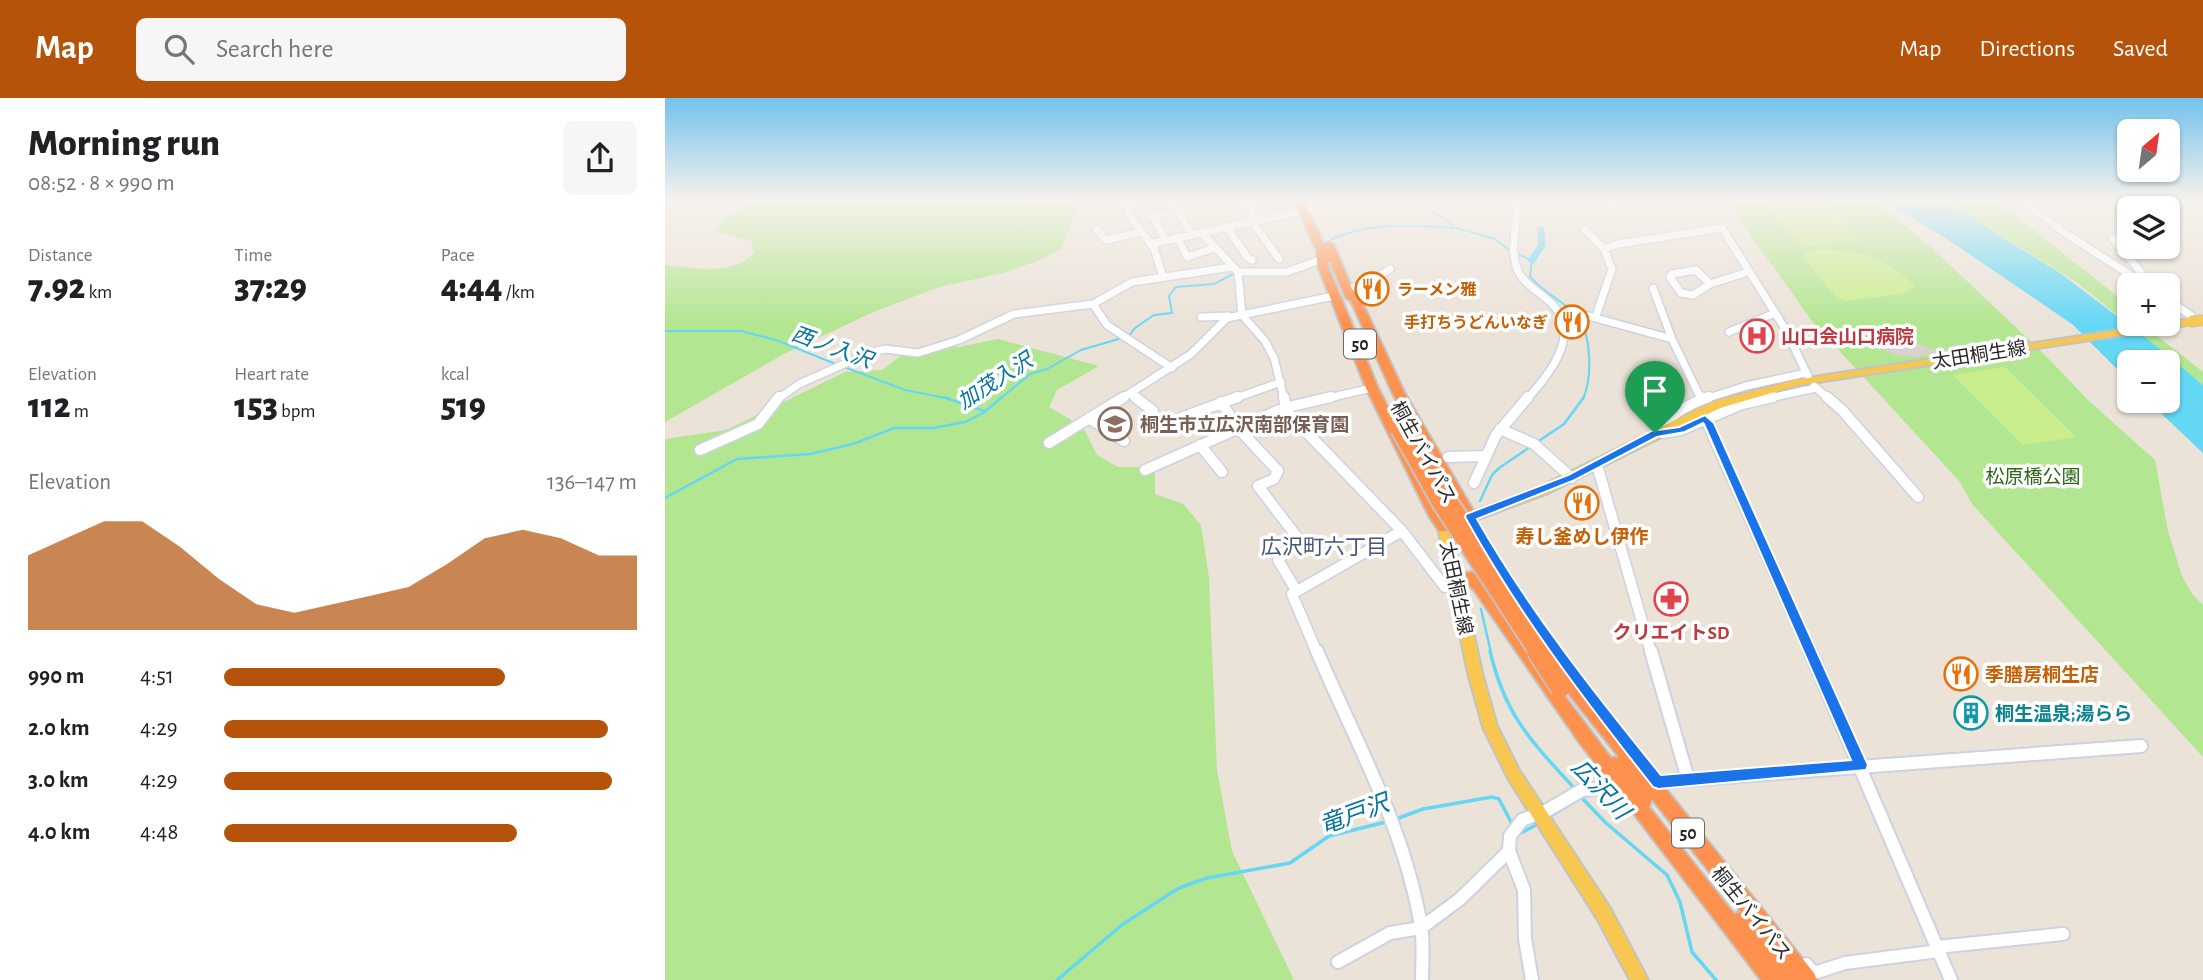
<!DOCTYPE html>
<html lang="en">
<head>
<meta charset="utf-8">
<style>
	:root { --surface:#fff; --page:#f6f6f6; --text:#202124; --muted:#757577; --accent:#b45309 }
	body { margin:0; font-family:"Alegreya Sans","Noto Sans JP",sans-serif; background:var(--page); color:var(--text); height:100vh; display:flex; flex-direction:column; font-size:26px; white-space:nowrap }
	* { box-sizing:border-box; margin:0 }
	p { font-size:23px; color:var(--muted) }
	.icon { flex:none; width:38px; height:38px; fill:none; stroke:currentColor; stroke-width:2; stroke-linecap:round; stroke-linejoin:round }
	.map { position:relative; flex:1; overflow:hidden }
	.sheet { display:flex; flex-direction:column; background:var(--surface); width:665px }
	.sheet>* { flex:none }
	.needle { width:46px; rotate:29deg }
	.tools { position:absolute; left:1452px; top:21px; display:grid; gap:14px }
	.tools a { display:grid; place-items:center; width:63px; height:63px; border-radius:10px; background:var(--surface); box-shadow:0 2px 5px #0004; font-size:35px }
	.pin { position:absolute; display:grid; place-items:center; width:60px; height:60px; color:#fff; margin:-72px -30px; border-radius:50% 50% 50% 0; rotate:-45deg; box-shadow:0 0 7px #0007 }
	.pin .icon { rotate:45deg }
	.round { display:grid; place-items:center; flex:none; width:74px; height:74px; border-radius:10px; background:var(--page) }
	.headline { display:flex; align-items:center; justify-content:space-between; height:119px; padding:0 28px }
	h1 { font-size:38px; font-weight:800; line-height:52px }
	.figures { display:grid; grid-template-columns:repeat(3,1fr); gap:10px; height:119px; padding:7px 28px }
	.figures div { display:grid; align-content:center }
	.figures b { font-size:35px; font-weight:800 }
	.figures small { font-size:19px; font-weight:400 }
	.figures p { font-size:19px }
	.chart { height:196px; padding:14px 28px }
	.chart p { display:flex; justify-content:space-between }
	.chart svg { width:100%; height:126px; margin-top:7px; fill:var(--accent); opacity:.7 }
	ul { padding:0 28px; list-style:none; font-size:23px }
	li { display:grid; grid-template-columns:112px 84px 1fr; align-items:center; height:52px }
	li i { height:18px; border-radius:9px; background:var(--accent) }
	header { display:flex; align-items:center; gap:42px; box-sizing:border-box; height:98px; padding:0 35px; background:var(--accent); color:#fff }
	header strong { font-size:33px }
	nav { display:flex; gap:38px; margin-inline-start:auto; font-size:24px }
	.search { width:490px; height:63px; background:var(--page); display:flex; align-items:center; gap:18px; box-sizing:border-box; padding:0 24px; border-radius:10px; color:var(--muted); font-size:26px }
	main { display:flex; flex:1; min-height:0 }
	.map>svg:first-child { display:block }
</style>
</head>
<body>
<header>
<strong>Map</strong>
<div class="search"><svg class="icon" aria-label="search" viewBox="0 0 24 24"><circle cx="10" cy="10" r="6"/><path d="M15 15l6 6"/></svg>Search here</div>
<nav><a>Map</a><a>Directions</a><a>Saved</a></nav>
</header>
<main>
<section class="sheet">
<div class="headline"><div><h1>Morning run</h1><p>08:52 · 8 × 990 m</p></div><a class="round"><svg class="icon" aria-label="share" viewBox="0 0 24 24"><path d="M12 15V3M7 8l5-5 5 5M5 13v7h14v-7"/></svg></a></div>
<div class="figures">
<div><p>Distance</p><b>7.92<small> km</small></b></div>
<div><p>Time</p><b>37:29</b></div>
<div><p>Pace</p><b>4:44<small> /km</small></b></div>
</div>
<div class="figures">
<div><p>Elevation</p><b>112<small> m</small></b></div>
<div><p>Heart rate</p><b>153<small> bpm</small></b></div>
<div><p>kcal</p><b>519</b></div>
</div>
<div class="chart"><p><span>Elevation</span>136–147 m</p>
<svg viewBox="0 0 160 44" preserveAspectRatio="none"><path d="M0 44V18L10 12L20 6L30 6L40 15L50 26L60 35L70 38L80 35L90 32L100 29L110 21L120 12L130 9L140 12L150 18L160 18V44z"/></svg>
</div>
<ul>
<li><b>990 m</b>4:51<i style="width:68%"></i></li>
<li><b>2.0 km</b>4:29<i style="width:93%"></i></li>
<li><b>3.0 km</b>4:29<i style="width:94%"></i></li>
<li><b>4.0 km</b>4:48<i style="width:71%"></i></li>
</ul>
</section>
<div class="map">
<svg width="1538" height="882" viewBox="0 0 1538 882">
	<rect width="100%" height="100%" fill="#ebe2d8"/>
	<path fill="#b3e691" d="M54 103H417L412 108 397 150 375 162 338 175 274 189 206 215 119 256 0 324V167C28 170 68 178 89 155L87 144 50 133C57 119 73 116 80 104Z
		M1061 103H1211L1267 150 1378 255 1424 303 1490 362 1503 433 1517 478 1527 496 1538 507V659L1307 406 1295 384 1147 223Z
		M1286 103H1332L1465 208V226H1477L1538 274V287L1414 186 1293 111Z
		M333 241 434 268 392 292 384 309 418 329 432 357 453 369H490V396L518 406 536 427 544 480 552 672 567 753 629 882H0V341L61 332 180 274 217 272 239 255 262 247 294 249Z"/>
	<path fill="#caee8b" d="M1119 103H1158L1196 142 1137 149 1099 105Z
		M1149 152C1193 150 1218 158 1250 188L1237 196 1180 203 1172 200 1138 159V155Z
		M1340 269 1411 339 1358 347 1288 277Z"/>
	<path fill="#d7d2cb" d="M1198 234 1216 241 1237 238 1272 254 1285 252 1284 248 1294 246 1300 251 1246 259 1228 257 1207 245Z"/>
	<path fill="#64d7f5" d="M1219 103H1279L1395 175 1485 243 1538 287V355L1483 303H1503V264H1465V284L1407 226 1282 141Z"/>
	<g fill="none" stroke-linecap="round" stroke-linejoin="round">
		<path stroke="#64d7f5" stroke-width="2" d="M753 103 792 130 830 141 845 153 867 162 865 179C895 211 922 206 924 258 925 273 924 287 918 301
			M667 141C705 124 747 127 788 130
			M0 233H76L111 242 173 267
			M179 269 240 292 285 301
			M335 301 365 276 382 271 416 252 464 238 470 230 489 217 507 215 504 198 511 189 549 186 568 176"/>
		<path stroke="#64d7f5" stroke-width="2.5" d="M278 299 319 313
			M0 400 72 361 145 356 188 346 229 330H268L300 324 318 315 337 299
			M815 403 827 377 834 370 899 326 919 299
			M816 511 826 555"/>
		<path stroke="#64d7f5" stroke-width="3.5" d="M825 553C840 618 867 644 910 691
			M916 699 941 725 1002 777 1015 804 1027 854 1051 882
			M884 719 917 699
			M731 721 758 711 827 699 834 701 848 728
			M852 737 873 726
			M392 882 458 826 514 790 542 780 625 765 664 738 721 724"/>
		<path stroke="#64d7f5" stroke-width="7" d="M867 162 877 147 876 132"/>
		<defs>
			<path id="minor-far2" d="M477 103 462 105 464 117 489 150 498 179
				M507 103 526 136
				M581 103 590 122
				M853 103C852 125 844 152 853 173 860 188 877 195 888 207 917 237 883 278 862 301
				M944 103 946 106
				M1358 103 1400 135 1481 187
				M1458 103 1470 110
				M760 105 772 103
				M587 123 614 161
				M1503 124H1506L1514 103
				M561 128 582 159 587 162
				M432 132 441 142 476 134
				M920 132 939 151 947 171 931 218
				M1465 132 1448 141 1480 179 1483 187
				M536 134 573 174 577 217 600 243 609 260 619 301
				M512 139 522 159 549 150
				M501 142 488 119 511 112
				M485 146 647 111
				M939 151 953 146 1057 130 1119 229 1143 278
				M1031 172 1045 186 1028 197 1016 195 1005 179 1007 176Z
				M573 174H622L663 159
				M1045 186 1083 174
				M988 190 1007 241
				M682 191 699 187 725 171
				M1503 202 1528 219
				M428 206 442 227 507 270
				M916 216 1007 241 1036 301
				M536 219 563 218
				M1064 234 1110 215
				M1149 288 1164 301
				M465 295 473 301
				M113 301 134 286 204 255 220 251 253 255 294 242 349 216 428 206 467 184 567 169
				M456 301 526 256 562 220 669 198
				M568 301 616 284
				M659 301 707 290
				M1040 301 1081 288 1141 275
				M1100 301 1151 290"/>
			<path id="minor-far1" d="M470 299 488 313
				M619 299 621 313 737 433 780 489 789 481
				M1036 299 1037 302
				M1162 299 1177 312 1253 399
				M556 304 573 330 613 373 609 381 593 388 632 439 613 462 631 492
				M518 319 573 299
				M424 320 459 343
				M1040 320 1145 555
				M835 331 869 346 907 380
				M997 335 1016 332 1077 306 1108 299
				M990 336C1004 317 1022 307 1044 299
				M384 345 459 299
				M535 347 557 374
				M35 352 93 326 114 299
				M783 359 821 358
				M932 367 986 555
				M480 372 619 310 666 299
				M809 385 831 337 863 299
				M652 555 627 496 737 433"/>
			<path id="minor" d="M652 553C691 645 739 728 756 828 759 845 757 865 757 882
				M986 553 1023 681
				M1145 553 1286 882
				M993 684 1476 648
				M1272 849 1398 836
				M673 864 725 835 756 830 795 801 844 753
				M1141 866 1149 875 1180 865 1274 853
				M867 882 860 841 859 792 844 753 845 738 857 722 881 713 917 692 961 688"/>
			<path id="major" d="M1525 221 1528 222V226L1134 287 1055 310 883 395 786 431 817 575 832 628 854 672 945 810 983 882H965L933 822 844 682 818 629 803 575 773 429 775 426 875 389 1047 304 1130 282Z"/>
			<path id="highway" d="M629 103H639L659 147 664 144 669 147 687 191 695 200 740 296 812 419 810 423H800L728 296 686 203 681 200 665 163 662 166 713 290 775 411 786 429 784 433H774L764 418 701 290 652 166V153Z
				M807 474 812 476 819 484 889 584 946 660 954 659 900 591 898 586 900 581 906 579 912 581 1149 875 1152 882H1096L914 644 809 492 803 486 784 485 782 481 784 477ZM987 701 1076 814 1069 816 984 709Z"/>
		</defs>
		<use href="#minor-far2" stroke="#cdd2e2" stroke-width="10"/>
		<use href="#minor-far1" stroke="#cdd2e2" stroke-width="13"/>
		<use href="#minor" stroke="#cdd2e2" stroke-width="16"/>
		<use href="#major" stroke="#c3c3c3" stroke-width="4"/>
		<use href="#highway" stroke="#c3c3c3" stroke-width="4"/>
		<use href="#minor-far2" stroke="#fff" stroke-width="7"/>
		<use href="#minor-far1" stroke="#fff" stroke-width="10"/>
		<use href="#minor" stroke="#fff" stroke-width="12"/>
		<use href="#major" fill="#f8c750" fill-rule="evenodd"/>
		<use href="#highway" fill="#ff914f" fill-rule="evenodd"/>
		<defs>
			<path id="major-bridge" d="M1525 224 1538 222"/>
			<path id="highway-bridge-far1" d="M743 329 785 403 886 555
				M733 331 775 406 872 555"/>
			<path id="highway-bridge" d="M871 553 895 591
				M884 553 906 586"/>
		</defs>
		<use href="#major-bridge" stroke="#c3c3c3" stroke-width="12" stroke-linecap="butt"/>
		<use href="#highway-bridge-far1" stroke="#c3c3c3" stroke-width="18" stroke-linecap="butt"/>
		<use href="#highway-bridge" stroke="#c3c3c3" stroke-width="21" stroke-linecap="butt"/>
		<use href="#major-bridge" stroke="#f8c750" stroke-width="10"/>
		<use href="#highway-bridge-far1" stroke="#ff914f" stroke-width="14"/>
		<use href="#highway-bridge" stroke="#ff914f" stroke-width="18"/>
	</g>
	<linearGradient id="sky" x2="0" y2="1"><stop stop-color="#73c2ed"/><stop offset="0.45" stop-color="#f6f2ed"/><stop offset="1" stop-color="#f6f2ed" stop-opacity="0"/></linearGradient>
	<rect width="1538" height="227" fill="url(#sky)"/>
	<path fill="#1a73e8" stroke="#fff" stroke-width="2" fill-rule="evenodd" d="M1040 317 1049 325 1203 667 1201 672 993 691 988 689C920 603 853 515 800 419L801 416 903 377 986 333 1014 329ZM1038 325 1039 326 1186 662 996 677C930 596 864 512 812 421L910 382 992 339 1020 334Z"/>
	<defs>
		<symbol id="restaurant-ring" viewBox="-11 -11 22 22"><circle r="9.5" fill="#fff" stroke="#e8710a" stroke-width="1.5"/><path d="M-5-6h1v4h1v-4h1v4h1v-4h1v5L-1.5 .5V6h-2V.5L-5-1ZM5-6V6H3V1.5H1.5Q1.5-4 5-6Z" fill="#e8710a"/></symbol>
		<symbol id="hospital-ring" viewBox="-11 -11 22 22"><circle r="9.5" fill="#fff" stroke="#e0444e" stroke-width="1.5"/><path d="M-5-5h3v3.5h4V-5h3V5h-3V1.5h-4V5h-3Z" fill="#e0444e"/></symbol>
		<symbol id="school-ring" viewBox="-11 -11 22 22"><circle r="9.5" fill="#fff" stroke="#8d6e63" stroke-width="1.5"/><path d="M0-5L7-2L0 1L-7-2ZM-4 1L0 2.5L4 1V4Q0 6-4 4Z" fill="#8d6e63"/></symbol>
		<symbol id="pharmacy-ring" viewBox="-11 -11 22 22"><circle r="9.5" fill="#fff" stroke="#e0444e" stroke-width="1.5"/><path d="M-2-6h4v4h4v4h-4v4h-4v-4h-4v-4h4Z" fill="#e0444e"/></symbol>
		<symbol id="building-ring" viewBox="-11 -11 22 22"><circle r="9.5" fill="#fff" stroke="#0f9aa8" stroke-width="1.5"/><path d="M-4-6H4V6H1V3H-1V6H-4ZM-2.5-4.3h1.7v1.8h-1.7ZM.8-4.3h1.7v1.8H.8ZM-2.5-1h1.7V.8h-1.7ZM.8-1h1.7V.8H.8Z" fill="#0f9aa8"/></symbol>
	</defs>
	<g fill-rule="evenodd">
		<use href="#restaurant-ring" x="688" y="172" width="38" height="38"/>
		<use href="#restaurant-ring" x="888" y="205" width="38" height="38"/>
		<use href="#hospital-ring" x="1073" y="219" width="38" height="38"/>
		<use href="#school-ring" x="431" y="307" width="38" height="38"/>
		<use href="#restaurant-ring" x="898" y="386" width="38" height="38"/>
		<use href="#pharmacy-ring" x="987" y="482" width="38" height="38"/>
		<use href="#restaurant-ring" x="1277" y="557" width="38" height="38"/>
		<use href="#building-ring" x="1287" y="596" width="38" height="38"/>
	</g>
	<g text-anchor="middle" stroke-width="7" stroke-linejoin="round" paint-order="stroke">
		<g font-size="16" font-weight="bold" fill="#c56008" stroke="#fff" text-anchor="start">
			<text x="732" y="197">ラーメン雅</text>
			<text x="883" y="230" text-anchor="end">手打ちうどんいなぎ</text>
		</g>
		<g fill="#fff" stroke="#686868" stroke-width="2">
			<rect x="679" y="231.5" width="32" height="29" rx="5"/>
			<rect x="1007" y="720.5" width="32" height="29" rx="5"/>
		</g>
		<g font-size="18" font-weight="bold" fill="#282828">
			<text x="695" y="252">50</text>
			<text x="1023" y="741">50</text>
		</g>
		<g font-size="19" font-weight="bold" fill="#be3a42" stroke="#fff" text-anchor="start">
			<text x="1116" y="245">山口会山口病院</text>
			<text x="1006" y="541" text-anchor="middle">クリエイトSD</text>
		</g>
		<g font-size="19" fill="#282828" stroke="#fff">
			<text transform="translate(1314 256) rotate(-9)" y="7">太田桐生線</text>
			<text transform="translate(759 354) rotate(61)" y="7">桐生バイパス</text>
			<text transform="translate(792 490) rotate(78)" y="7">太田桐生線</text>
			<text transform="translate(1087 815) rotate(51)" y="7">桐生バイパス</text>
		</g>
		<g font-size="19" font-weight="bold" fill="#785e54" stroke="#fff" text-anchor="start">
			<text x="475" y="333">桐生市立広沢南部保育園</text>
		</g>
		<g font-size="19" fill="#2b6715" stroke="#fff">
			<text x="1368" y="385">松原橋公園</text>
		</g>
		<g font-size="19" font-weight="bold" fill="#c56008" stroke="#fff">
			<text x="917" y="445">寿し釜めし伊作</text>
			<text x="1320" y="583" text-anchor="start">季膳房桐生店</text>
		</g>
		<g font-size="19" font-weight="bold" fill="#0d838f" stroke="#fff" text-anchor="start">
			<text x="1330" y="622">桐生温泉;湯らら</text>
		</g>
		<g font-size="21" font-style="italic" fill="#06729e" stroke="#fff">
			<text transform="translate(167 249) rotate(20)" y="7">西ノ入沢</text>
			<text transform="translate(330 283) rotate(-33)" y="7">加茂入沢</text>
		</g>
		<g font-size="21" fill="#46537a" stroke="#fff">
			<text x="659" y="456">広沢町六丁目</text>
		</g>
		<g font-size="24" font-style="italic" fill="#06729e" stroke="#fff">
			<text transform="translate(936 691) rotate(47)" y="8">広沢川</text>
			<text transform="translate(689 716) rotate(-20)" y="8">竜戸沢</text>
		</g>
	</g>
</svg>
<div class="tools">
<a><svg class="needle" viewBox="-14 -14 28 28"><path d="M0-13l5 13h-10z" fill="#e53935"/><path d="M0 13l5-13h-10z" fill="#757577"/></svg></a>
<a><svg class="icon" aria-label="layers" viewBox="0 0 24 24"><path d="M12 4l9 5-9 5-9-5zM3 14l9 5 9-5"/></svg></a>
<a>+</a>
<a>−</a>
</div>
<div class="pin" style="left:990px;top:335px;background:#1e9e55"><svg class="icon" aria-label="arrive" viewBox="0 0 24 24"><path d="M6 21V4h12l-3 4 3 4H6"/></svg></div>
</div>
</main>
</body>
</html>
